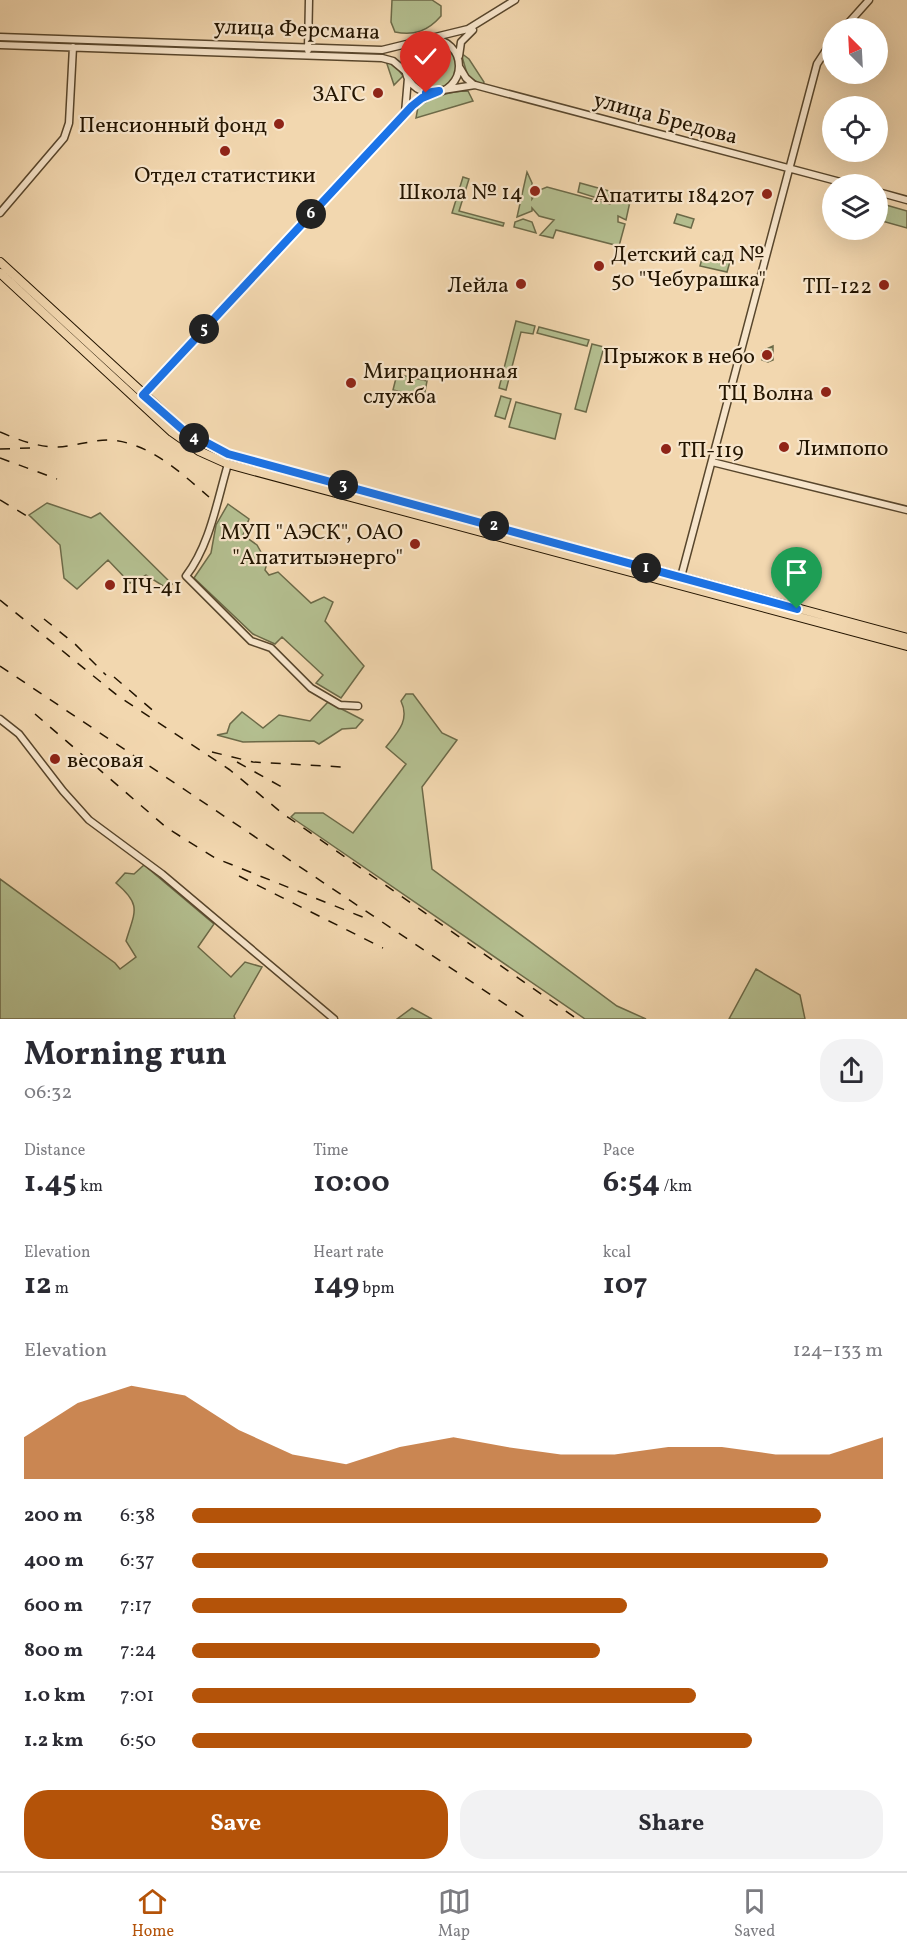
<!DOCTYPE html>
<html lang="en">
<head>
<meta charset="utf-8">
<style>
	:root { --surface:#fff; --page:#f2f2f3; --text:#2b2b33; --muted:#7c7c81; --line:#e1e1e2; --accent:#b45309 }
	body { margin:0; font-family:Vollkorn,serif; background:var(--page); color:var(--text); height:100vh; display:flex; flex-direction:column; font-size:22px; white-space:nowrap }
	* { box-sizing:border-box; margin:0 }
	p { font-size:20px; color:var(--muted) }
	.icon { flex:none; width:33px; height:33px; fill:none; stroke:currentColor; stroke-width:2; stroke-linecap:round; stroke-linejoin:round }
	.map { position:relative; height:1019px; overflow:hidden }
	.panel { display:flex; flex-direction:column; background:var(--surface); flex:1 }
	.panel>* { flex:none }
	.needle { width:39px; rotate:336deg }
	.fabs { position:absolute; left:822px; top:18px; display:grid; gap:12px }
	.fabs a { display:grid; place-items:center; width:66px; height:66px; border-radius:50%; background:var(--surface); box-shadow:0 6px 24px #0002; font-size:30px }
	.pin { position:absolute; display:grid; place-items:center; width:51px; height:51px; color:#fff; margin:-62px -26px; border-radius:50% 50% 50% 0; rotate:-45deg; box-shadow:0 0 6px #0007 }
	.pin .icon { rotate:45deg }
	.km { position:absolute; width:30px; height:30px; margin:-15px; border-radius:50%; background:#222; color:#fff; font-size:16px; line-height:30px; text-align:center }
	.round { display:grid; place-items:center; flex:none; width:63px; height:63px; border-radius:24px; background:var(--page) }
	.head { display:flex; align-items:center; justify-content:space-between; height:102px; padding:0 24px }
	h1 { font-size:33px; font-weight:700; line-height:45px }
	.figures { display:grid; grid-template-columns:repeat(3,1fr); gap:9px; height:102px; padding:6px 24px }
	.figures div { display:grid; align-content:center }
	.figures b { font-size:30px; font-weight:700 }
	.figures small { font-size:16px; font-weight:400 }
	.figures p { font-size:16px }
	.chart { height:168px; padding:12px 24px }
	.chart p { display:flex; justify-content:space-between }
	.chart svg { width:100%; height:108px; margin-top:6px; fill:var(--accent); opacity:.7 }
	.action { display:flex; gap:12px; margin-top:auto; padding:12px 24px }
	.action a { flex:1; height:69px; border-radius:24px; background:var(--accent); color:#fff; font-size:24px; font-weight:700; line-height:69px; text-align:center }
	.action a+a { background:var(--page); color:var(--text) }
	ul { padding:0 24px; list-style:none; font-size:20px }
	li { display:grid; grid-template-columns:96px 72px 1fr; align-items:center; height:45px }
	li i { height:15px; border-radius:8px; background:var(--accent) }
	.tabs { display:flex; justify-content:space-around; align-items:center; height:84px; border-top:2px solid var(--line); background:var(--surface); font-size:16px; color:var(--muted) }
	.tabs a { display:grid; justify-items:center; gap:3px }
	.tabs .current { color:var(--accent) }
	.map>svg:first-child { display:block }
</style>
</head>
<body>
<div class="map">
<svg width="907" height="1019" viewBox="0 0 907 1019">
	<rect width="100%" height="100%" fill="#f2d7af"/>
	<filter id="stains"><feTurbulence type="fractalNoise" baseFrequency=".00333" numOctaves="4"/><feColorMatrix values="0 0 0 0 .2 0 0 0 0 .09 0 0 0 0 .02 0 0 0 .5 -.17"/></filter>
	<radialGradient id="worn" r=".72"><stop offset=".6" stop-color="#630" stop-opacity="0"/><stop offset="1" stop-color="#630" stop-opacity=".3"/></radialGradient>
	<path fill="#b4bf90" stroke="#6c6a48" stroke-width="1.5" d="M392 0H432L441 6V16C428 31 414 36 395 32L391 22Z
		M410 66a23 23 0 1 1 46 0a23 23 0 1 1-46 0Z
		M461 53 469 59 484 82 483 85 468 77Z
		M386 61 396 66 403 76 394 85Z
		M468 91 473 101 416 118 418 107C434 96 449 91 468 91Z
		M527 172 532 183V199L537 191 547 187 610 204V202L578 192 580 183 631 197 626 220 618 216V222L625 224 619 246 556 230 553 238 540 235 554 220 539 216 532 208V211L517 217Z
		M463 177 469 179 459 211 504 223 503 226 452 213Z
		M886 205 907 211V228L882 221Z
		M677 214 694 219 691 228 674 223Z
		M523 219 532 222 536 233 514 227 515 222Z
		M704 251 731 258 727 272 700 266Z
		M516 321 535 326 533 334 521 332 506 390 499 388Z
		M539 327 589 340 587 346 537 333Z
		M592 344 604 347 586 412 575 409Z
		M773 346V360L768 362 762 360V351Z
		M397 374 427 381 424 397 393 390Z
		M501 396 511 399 505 419 495 416Z
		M516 402 561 414 555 439 509 427Z
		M47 503 91 518 100 513 172 584 168 589 146 575 130 583 108 560 77 589 64 578 60 545 29 515Z
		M228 504 249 519 243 535 257 545 267 563 265 570 269 575 278 572 311 603 324 597 333 602 325 621 364 666 341 698 316 683 323 675 282 637 275 644 253 634 194 578 211 553 216 525Z
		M406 694H413L442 733 457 740 422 787 432 869 617 1006 646 1019H585L291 817 295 813H323L353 833 406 764 386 747C398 732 410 720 401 701Z
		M328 702 363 720 356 728 342 729 319 744 314 741 243 742 217 735 227 733 230 724 242 712 263 728 279 715 310 721Z
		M144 865 214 924 198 947 231 977 245 962 262 967 234 1016 235 1019H0V879L115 963 120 969 136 957 126 941C135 911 142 905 116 883L125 873 134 874Z
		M756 969 800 995 805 1019H729Z
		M412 1008 432 1019H397Z"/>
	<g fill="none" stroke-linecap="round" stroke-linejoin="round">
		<defs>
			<path id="minor" d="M844 28 869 0
				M0 37 382 50 468 29 515 0
				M405 66a27 27 0 1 1 54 0a27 27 0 1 1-54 0Z
				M0 45 382 58 393 61 405 71
				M308 50 309 0
				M459 56 461 42 473 30
				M460 68 466 78 474 85
				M443 90 475 85 848 184
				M405 113 408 78
				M878 192 907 200
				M0 213 64 138 69 123 73 47
				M143 395 412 106 422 98 439 91
				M712 462 907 510
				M228 464C217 501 210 545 186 576L251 641 271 648 311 688 340 705 358 706
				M681 577 817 64 832 41
				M0 719 19 734 63 791 89 820 162 874 334 1019"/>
			<path id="major" d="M0 262 183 430 228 454 907 638
				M0 273 172 432 199 451 228 464 907 646"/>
		</defs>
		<use href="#minor" stroke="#58462c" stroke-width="9"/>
		<use href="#major" stroke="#241501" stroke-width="10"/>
		<use href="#minor" stroke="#f7e5cb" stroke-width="6"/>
		<use href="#major" stroke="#f2d7af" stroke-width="8"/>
		<path stroke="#241501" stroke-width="1.5" stroke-dasharray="10 10" stroke-linecap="butt" d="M0 432C19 440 37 447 58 447 75 446 92 440 109 440 149 442 181 473 209 497
			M0 449 31 448
			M0 458 57 479
			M0 500 27 516
			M0 600 118 696 230 770 282 813 577 1019
			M44 619 75 644 106 675
			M0 666 527 1019
			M114 677 157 714
			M35 714 167 828 215 858 365 918
			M212 752 253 762 342 767
			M237 762 289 791
			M239 876 383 948"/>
	</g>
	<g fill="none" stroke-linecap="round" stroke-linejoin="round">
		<defs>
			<path id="route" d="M426 93 439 91 422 98 412 106 143 395 183 430 228 454 797 609"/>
		</defs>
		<use href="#route" stroke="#fff" stroke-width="12"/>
		<use href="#route" stroke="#1a73e8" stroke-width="8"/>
	</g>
	<g fill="#8f2418" stroke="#f7e5cb" stroke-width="2">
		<circle cx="378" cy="93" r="6"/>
		<circle cx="279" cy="124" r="6"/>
		<circle cx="225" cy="151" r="6"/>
		<circle cx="535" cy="191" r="6"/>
		<circle cx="767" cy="194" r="6"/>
		<circle cx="599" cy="266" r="6"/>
		<circle cx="521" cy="284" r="6"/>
		<circle cx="884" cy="285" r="6"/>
		<circle cx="767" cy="355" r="6"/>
		<circle cx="351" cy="383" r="6"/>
		<circle cx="826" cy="392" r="6"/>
		<circle cx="784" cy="447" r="6"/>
		<circle cx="666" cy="449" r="6"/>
		<circle cx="415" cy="544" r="6"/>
		<circle cx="110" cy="585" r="6"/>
		<circle cx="55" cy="759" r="6"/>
	</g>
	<g text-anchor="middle" stroke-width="4.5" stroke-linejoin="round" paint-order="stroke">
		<g font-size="22" fill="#241501" stroke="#f7e5cb">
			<text transform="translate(297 28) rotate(2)" y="8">улица Ферсмана</text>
			<text transform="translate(666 117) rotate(15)" y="8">улица Бредова</text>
		</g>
		<g font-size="22" fill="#241501" stroke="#f7e5cb" text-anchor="end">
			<text x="366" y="101">ЗАГС</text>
			<text x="267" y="132">Пенсионный фонд</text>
			<text x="225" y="182" text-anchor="middle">Отдел статистики</text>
			<text x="523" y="199">Школа № 14</text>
			<text x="755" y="202">Апатиты 184207</text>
			<text x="611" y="261" text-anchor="start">Детский сад №<tspan x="611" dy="25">50 "Чебурашка"</tspan></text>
			<text x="509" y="292">Лейла</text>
			<text x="872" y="293">ТП-122</text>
			<text x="755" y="363">Прыжок в небо</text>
			<text x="363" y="378" text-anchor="start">Миграционная<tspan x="363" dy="25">служба</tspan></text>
			<text x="814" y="400">ТЦ Волна</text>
			<text x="796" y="455" text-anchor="start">Лимпопо</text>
			<text x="678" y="457" text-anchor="start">ТП-119</text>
			<text x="403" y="539">МУП "АЭСК", ОАО<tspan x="403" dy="25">"Апатитыэнерго"</tspan></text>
			<text x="122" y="593" text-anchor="start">ПЧ-41</text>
			<text x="67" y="767" text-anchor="start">весовая</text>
		</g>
	</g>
	<rect width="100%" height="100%" filter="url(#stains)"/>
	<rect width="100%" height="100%" fill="url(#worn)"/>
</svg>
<div class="fabs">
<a><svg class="needle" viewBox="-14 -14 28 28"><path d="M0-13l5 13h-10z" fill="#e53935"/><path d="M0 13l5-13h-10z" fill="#7c7c81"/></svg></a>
<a><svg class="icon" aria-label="locate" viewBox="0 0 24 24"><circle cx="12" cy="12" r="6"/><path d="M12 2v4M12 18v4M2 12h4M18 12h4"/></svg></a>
<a><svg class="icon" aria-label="layers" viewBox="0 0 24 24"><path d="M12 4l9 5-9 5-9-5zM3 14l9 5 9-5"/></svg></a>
</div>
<div class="pin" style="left:797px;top:609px;background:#1e9e55"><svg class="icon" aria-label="arrive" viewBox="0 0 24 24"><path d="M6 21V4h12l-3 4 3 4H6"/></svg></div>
<div class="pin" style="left:426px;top:93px;background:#d93025"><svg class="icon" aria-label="check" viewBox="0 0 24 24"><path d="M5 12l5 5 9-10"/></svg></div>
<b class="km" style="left:646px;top:568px">1</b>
<b class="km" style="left:494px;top:526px">2</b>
<b class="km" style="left:343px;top:485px">3</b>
<b class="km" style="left:194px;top:438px">4</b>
<b class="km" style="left:204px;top:329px">5</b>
<b class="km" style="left:311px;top:214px">6</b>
</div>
<section class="panel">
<div class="head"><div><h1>Morning run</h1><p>06:32</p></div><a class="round"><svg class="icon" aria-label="share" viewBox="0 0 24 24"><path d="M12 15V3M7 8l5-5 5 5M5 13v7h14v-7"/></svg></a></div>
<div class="figures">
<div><p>Distance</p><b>1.45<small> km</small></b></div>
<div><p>Time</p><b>10:00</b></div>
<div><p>Pace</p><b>6:54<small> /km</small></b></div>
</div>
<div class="figures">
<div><p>Elevation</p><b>12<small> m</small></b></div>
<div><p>Heart rate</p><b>149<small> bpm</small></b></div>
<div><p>kcal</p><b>107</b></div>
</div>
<div class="chart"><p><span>Elevation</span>124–133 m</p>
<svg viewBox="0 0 160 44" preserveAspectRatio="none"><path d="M0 44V27L10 13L20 6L30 10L40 24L50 34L60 38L70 31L80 27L90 31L100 34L110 34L120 31L130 31L140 34L150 34L160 27V44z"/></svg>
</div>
<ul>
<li><b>200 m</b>6:38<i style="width:91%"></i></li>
<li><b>400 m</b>6:37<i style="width:92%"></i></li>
<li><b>600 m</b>7:17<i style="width:63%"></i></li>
<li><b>800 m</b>7:24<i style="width:59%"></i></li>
<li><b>1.0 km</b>7:01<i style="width:73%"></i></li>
<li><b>1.2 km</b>6:50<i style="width:81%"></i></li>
</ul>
<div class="action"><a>Save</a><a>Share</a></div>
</section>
<nav class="tabs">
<a class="current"><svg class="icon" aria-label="home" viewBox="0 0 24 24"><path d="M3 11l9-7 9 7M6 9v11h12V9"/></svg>Home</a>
<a><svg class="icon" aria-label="map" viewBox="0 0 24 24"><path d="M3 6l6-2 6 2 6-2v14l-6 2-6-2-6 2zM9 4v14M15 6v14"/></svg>Map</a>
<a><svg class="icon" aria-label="saved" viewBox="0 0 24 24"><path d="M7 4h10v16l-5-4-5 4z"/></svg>Saved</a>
</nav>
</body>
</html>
